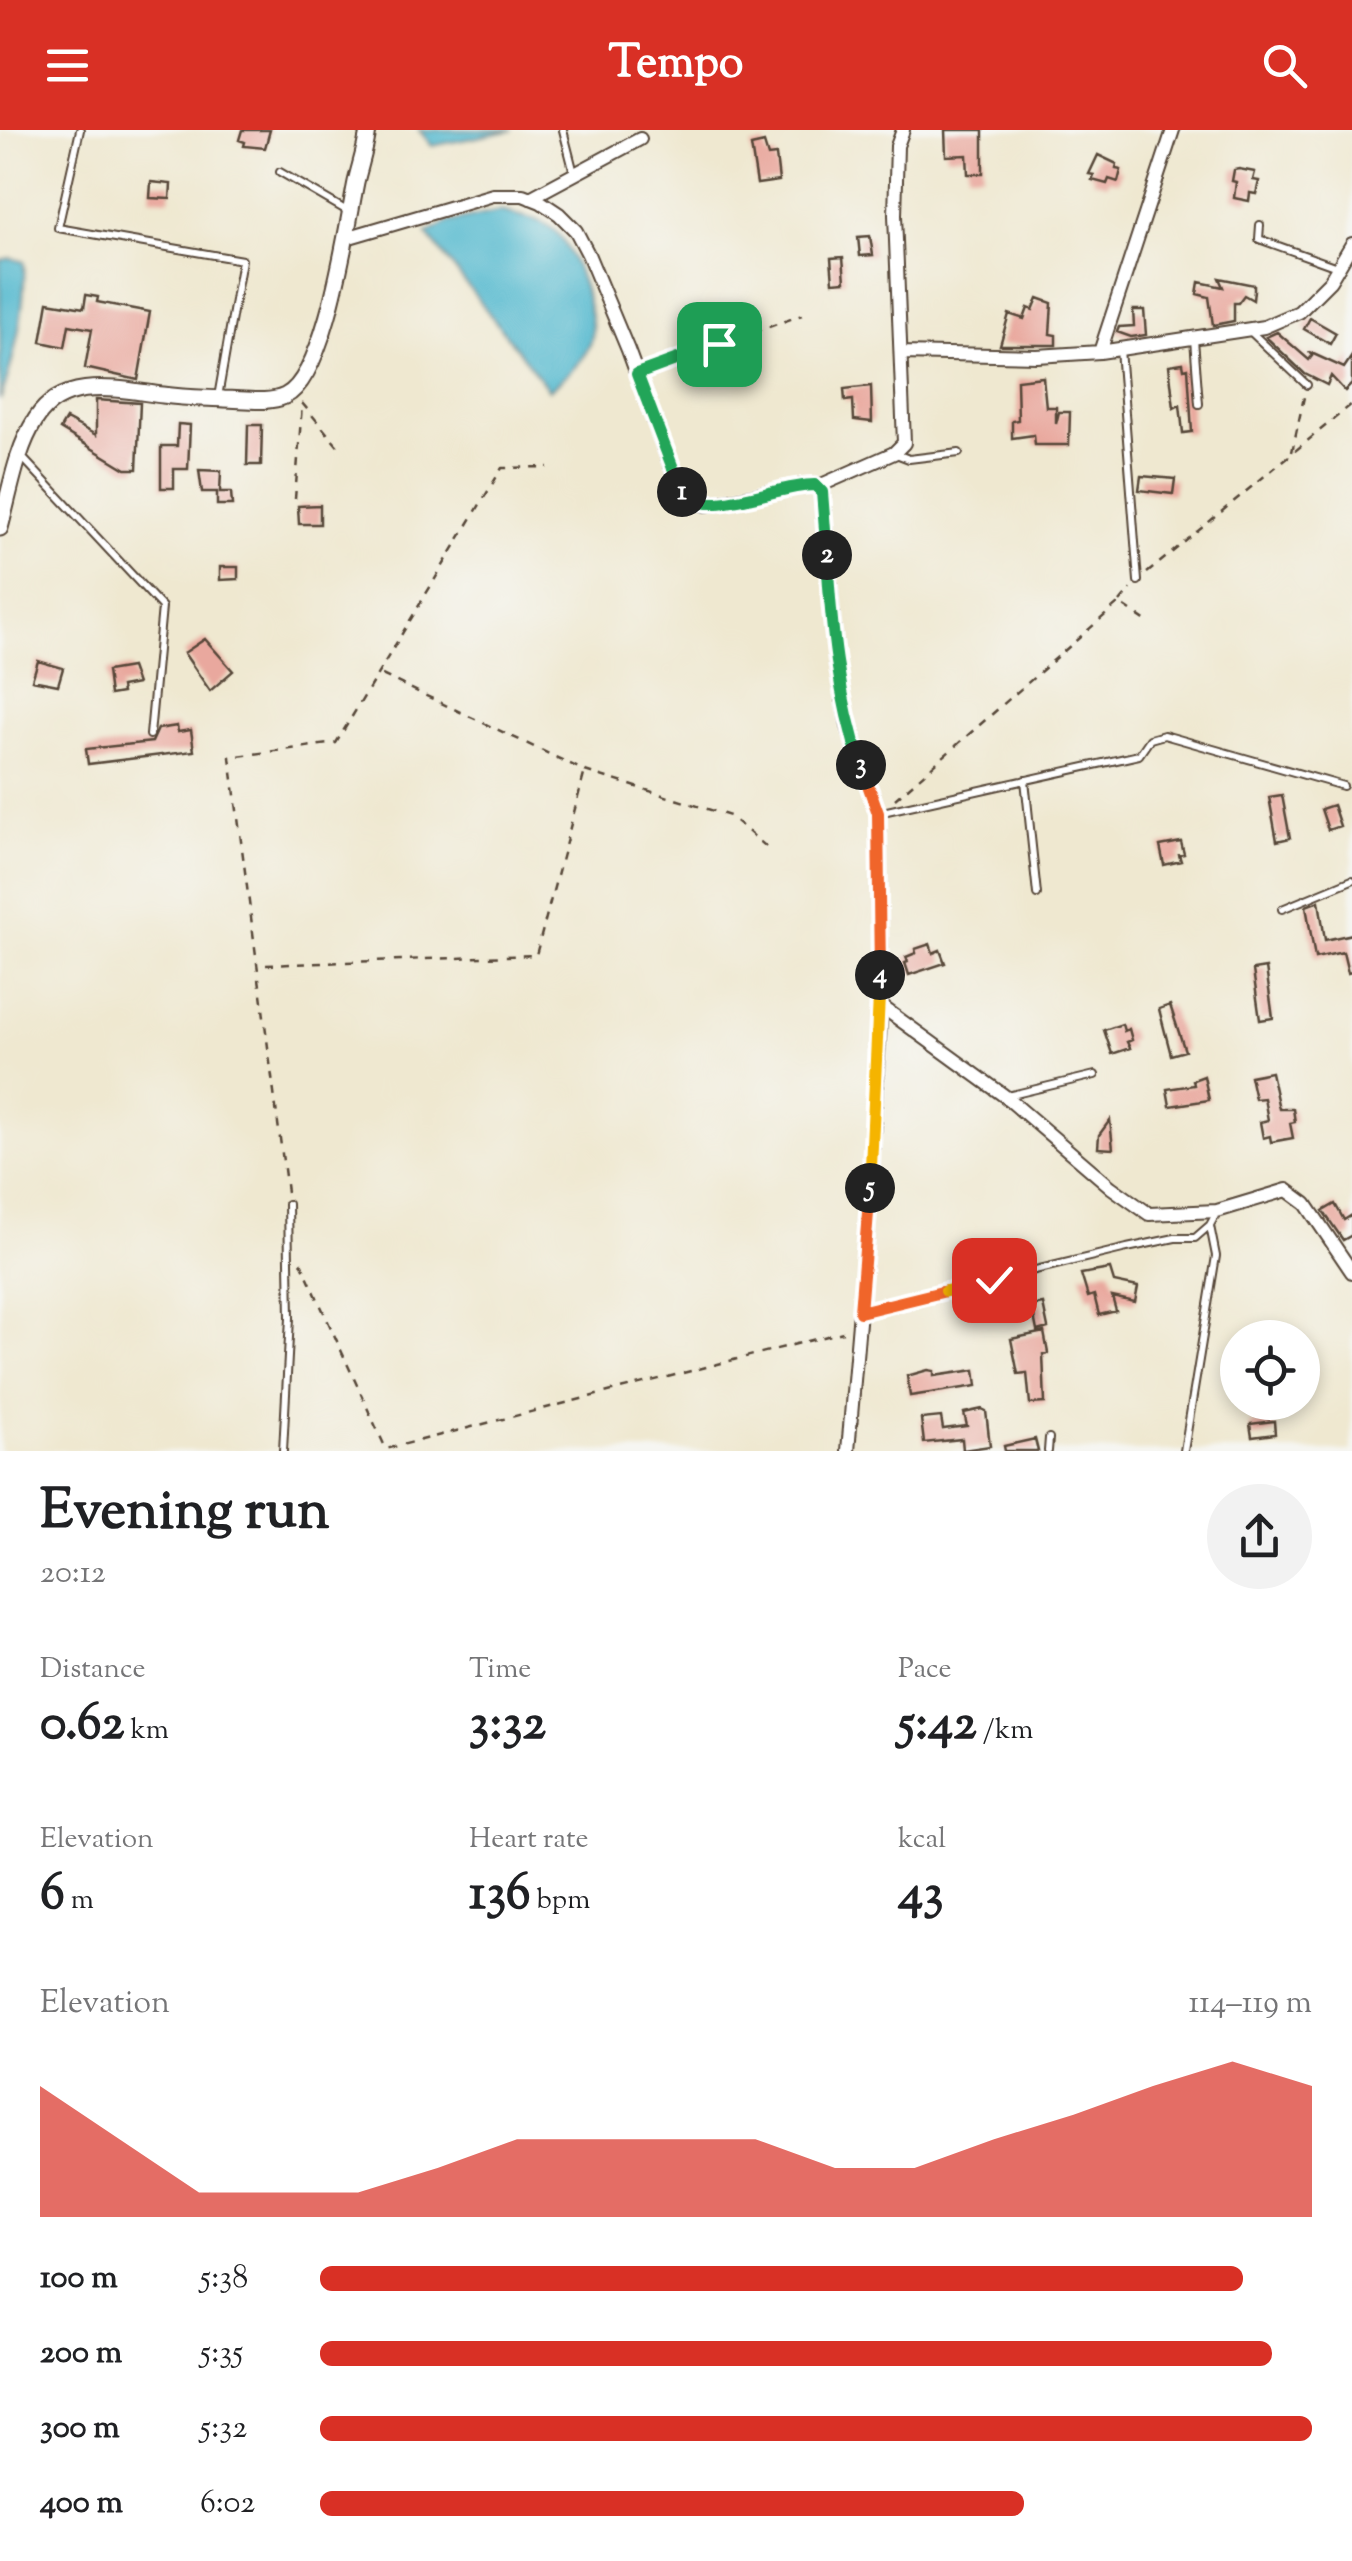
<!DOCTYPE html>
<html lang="en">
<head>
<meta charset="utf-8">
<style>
	:root { --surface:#fff; --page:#f2f2f2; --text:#202124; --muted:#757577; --accent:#d93025 }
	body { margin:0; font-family:"Sorts Mill Goudy",serif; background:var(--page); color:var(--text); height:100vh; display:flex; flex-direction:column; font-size:38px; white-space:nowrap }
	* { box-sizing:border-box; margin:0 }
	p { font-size:32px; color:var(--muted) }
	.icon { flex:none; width:55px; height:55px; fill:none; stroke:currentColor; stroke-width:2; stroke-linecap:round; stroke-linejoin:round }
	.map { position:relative; height:1321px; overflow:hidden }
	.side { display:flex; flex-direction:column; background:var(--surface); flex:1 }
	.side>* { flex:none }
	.tools { position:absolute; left:1220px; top:1190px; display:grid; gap:20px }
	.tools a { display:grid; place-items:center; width:100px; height:100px; border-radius:50%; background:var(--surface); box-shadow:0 5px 15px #0003; font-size:50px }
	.pin { position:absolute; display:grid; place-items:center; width:85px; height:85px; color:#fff; margin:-42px; border-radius:20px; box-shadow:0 5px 15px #0006 }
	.km { position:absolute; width:50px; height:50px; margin:-25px; border-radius:50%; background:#222; color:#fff; font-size:28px; line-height:50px; text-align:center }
	.round { display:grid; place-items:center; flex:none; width:105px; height:105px; border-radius:52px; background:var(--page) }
	.head { display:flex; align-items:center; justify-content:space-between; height:170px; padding:0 40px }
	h1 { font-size:55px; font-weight:800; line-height:75px }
	.metrics { display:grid; grid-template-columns:repeat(3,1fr); gap:15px; height:170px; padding:10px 40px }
	.metrics div { display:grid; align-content:center }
	.metrics b { font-size:50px; font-weight:800 }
	.metrics small { font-size:28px; font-weight:400 }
	.metrics p { font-size:28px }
	.chart { height:280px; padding:20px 40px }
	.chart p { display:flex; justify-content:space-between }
	.chart svg { width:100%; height:180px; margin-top:10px; fill:var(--accent); opacity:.7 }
	ul { padding:0 40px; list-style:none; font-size:32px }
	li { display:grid; grid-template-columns:160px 120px 1fr; align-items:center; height:75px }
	li i { height:25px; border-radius:12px; background:var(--accent) }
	header { display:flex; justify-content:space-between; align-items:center; height:130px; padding:0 40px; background:var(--accent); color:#fff; font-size:45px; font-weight:800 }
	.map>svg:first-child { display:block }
</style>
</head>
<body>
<header><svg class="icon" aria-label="menu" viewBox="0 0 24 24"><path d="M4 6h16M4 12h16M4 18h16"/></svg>Tempo<svg class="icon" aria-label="search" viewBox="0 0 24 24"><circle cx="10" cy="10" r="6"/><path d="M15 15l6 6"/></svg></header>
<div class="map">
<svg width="1352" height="1321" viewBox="0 0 1352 1321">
	<rect width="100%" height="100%" fill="#f6f6f2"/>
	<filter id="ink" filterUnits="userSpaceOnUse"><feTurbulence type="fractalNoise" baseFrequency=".01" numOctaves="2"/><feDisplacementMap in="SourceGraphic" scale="20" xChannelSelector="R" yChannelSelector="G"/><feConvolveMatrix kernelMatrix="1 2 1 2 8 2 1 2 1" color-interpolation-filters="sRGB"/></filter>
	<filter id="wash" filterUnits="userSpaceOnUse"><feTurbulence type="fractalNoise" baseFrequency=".0048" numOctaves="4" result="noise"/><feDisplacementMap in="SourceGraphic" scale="40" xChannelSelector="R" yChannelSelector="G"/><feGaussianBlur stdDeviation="2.25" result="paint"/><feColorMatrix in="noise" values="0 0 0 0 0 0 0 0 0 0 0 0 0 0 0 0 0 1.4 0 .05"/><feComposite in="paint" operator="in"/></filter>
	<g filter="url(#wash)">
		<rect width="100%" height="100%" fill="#efe8d0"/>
		<path fill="#50b7ce" stroke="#467076" stroke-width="2.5" d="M419 0H513L432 16Z
			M500 81C519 86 543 88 557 103 573 120 600 193 590 214 582 233 565 247 549 260L427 104 449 92Z
			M11 128 24 132C26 176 15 229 0 270V130Z"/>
		<g id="blocks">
			<path fill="#e9a89e" d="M242 0H270L265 18 244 16 245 12 239 10Z
				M945 0H983V44H968L967 25 946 26Z
				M764 13 768 26 776 25 779 51 757 54 751 16Z
				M1098 25 1117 34 1116 39 1121 40 1118 52 1109 49 1107 54 1092 50 1094 45 1089 44Z
				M1239 39 1255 42 1253 50 1259 51 1256 64 1250 63 1249 71 1234 68 1236 52 1232 51 1234 40Z
				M151 52 171 54 170 69 150 68Z
				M870 106 873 125 860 126 858 107Z
				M843 127 845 151 833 152 831 128Z
				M1219 148 1254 155V160L1253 170 1244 165 1238 173H1234V191L1213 195 1209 167 1197 164 1199 152 1223 157Z
				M86 165 98 167 97 172 150 182 138 250 85 238 92 199 69 195 65 217 41 212 48 172 84 178Z
				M1038 168 1052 173 1050 204 1056 205V215H1000L1009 184 1024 189 1028 178 1033 180Z
				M1133 180H1144L1146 205 1131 207 1117 202 1119 197 1134 196Z
				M1310 188 1336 203 1330 214 1304 199Z
				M1277 202 1309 230 1312 226 1309 222 1344 238 1352 226V254L1345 261 1331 246 1327 255 1305 244 1266 207Z
				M1183 233 1184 239 1188 238 1192 302 1183 303 1180 275 1174 278 1169 235Z
				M1043 247 1046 277H1056V294L1059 282H1070L1069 315H1035L1034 305 1012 308V291L1018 290 1017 250Z
				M871 256 872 292 854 290 853 270 845 271 844 259Z
				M96 270 140 273 137 339H126L60 299 66 289 96 305Z
				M178 294 190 295 188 339H174V358H161V316H177Z
				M248 295H262L261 335H247Z
				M199 340 221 341 220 362H231L232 375H217V362H202Z
				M1141 346 1175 349 1173 364 1139 360Z
				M320 375V394H299L298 376Z
				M220 437H238V449L220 450Z
				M205 509 233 541 210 561 184 523Z
				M38 531 63 538 58 555 32 550Z
				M131 537 137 554 121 557 122 563 110 565 107 541Z
				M177 596 178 602 191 600 194 621 88 634 86 619 152 612 158 599Z
				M1282 665 1290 708 1277 711 1269 667Z
				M1333 675 1340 696 1328 700 1321 679Z
				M1181 712 1184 724 1179 725 1181 731 1164 735 1160 716Z
				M1319 771 1325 810 1352 804V842L1348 843 1343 822 1315 828 1306 776Z
				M930 814 933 823 940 820 945 833 909 845 905 833 908 832 906 827 916 823 915 819Z
				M1266 838 1273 888 1260 890 1253 840Z
				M1170 875 1185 921 1171 925 1159 879Z
				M1122 894 1124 901 1129 899 1132 910 1127 912 1130 918 1112 924 1104 900Z
				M1271 942 1279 979H1293L1295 992 1290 993 1293 1008 1271 1012 1270 1006 1263 1008 1260 992 1268 990 1264 968 1255 969 1250 946Z
				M1204 946 1209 970 1170 976 1167 959 1194 955 1193 950Z
				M1110 990 1113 1019 1098 1018 1099 1005Z
				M1335 1074 1344 1090 1352 1085V1105L1343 1110 1323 1081Z
				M1110 1139 1114 1152 1138 1157 1135 1172 1112 1167 1116 1181 1099 1185 1094 1165 1088 1167 1081 1144Z
				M1043 1174 1048 1198 1037 1201 1032 1176Z
				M1044 1202 1048 1223 1043 1224 1045 1273 1030 1274 1027 1243 1018 1244 1011 1209Z
				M928 1240 934 1241V1246L975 1240 977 1256 910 1266 907 1246Z
				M982 1279 986 1281 990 1316 963 1320 962 1309 924 1313 921 1289 941 1287 943 1299 967 1296 964 1283Z
				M1274 1291 1275 1304 1252 1307 1250 1294Z
				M1035 1309 1038 1321H1005L1004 1316Z"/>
		</g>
	</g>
	<g filter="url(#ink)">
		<use href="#blocks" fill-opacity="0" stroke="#564639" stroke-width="2.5"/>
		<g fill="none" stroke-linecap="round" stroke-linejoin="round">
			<defs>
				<path id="service" d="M80 0 58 98 242 130 218 267
					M563 0 574 43
					M280 42 349 82
					M1260 95 1259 109 1337 137
					M1250 201 1307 255
					M1194 209 1199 274
					M1120 219 1138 451
					M896 324 909 329 959 323
					M21 326 162 477 150 605
					M1025 650 1037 764
					M878 683 1139 625 1150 609 1164 605 1343 656
					M1282 779 1352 750
					M1007 966 1095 945
					M860 1182 1127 1118 1175 1108H1195L1210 1095 1217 1082
					M283 1321 290 1188 288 1074
					M1048 1321 1049 1308
					M1184 1321 1216 1126 1210 1096"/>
				<path id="minor" d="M530 68 640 9
					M346 108 493 65H523L541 72 559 84 576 101 588 124 628 220 674 344 689 370 706 375 805 355H815L822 363 836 531 848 596 878 683 881 876 869 1075 848 1321
					M1100 222 1173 0
					M901 223 1037 226 1100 222 1264 197 1299 182 1330 151 1352 114
					M819 356 894 323 904 313 895 85 897 16 903 0
					M881 876 1006 967 1111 1057 1149 1084 1217 1081 1287 1060 1306 1074 1352 1142"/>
				<path id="tertiary" d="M0 398C10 362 16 320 36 289 64 245 120 260 163 265 184 268 204 268 224 269 243 269 268 274 285 266 326 247 347 96 356 52 360 35 366 18 368 0"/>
			</defs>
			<use href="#service" stroke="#564639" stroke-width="10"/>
			<use href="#minor" stroke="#564639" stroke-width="16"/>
			<use href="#tertiary" stroke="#564639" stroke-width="19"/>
			<path stroke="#564639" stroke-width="2.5" stroke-dasharray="8 8" stroke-linecap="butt" d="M648 240 802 185
				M302 273 341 320
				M1292 322 1304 267
				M295 369 302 274
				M1147 443 1352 274
				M1120 472 1131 459
				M382 545 585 641 730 686 770 720
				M895 669 1119 473 1149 493
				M266 835 536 825 585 641
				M287 1062 230 627 336 613 502 338 548 337
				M301 1132 386 1319 843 1202"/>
			<use href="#service" stroke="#fff" stroke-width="6"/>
			<use href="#minor" stroke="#fff" stroke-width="12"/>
			<use href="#tertiary" stroke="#fff" stroke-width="15"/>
		</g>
	</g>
	<g fill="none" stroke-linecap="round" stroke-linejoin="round" filter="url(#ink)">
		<defs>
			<path id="split-1" d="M682 362 637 244 719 214"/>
			<path id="split-2" d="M682 362C706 391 779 354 815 355L822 362 827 425"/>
			<path id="split-3" d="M827 425C831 496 838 567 861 635"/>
			<path id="split-4" d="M861 635 878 683 880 845"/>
			<path id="split-5" d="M870 1058 880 845"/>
			<path id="split-6" d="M870 1058 860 1182 946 1161"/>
			<path id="split-7" d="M946 1161 994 1150"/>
		</defs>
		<use href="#split-1" stroke="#fff" stroke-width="20"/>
		<use href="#split-2" stroke="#fff" stroke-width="20"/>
		<use href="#split-3" stroke="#fff" stroke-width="20"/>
		<use href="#split-4" stroke="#fff" stroke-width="20"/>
		<use href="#split-5" stroke="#fff" stroke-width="20"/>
		<use href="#split-6" stroke="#fff" stroke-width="20"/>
		<use href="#split-7" stroke="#fff" stroke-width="20"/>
		<use href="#split-1" stroke="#22a559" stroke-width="12"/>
		<use href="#split-2" stroke="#22a559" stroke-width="12"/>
		<use href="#split-3" stroke="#22a559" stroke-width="12"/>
		<use href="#split-4" stroke="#f0652b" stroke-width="12"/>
		<use href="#split-5" stroke="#f5b400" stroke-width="12"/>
		<use href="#split-6" stroke="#f0652b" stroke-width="12"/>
		<use href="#split-7" stroke="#f5b400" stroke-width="12"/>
	</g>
</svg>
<div class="tools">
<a><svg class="icon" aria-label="locate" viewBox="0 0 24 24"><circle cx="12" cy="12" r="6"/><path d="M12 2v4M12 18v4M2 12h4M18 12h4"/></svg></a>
</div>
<div class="pin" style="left:719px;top:214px;background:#1e9e55"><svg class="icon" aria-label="arrive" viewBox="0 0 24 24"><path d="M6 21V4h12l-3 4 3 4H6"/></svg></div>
<div class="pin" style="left:994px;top:1150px;background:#d93025"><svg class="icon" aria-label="check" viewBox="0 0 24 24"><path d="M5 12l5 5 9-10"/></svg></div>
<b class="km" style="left:682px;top:362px">1</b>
<b class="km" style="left:827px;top:425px">2</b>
<b class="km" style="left:861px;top:635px">3</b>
<b class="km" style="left:880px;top:845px">4</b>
<b class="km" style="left:870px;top:1058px">5</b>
</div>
<section class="side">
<div class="head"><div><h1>Evening run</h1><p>20:12</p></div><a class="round"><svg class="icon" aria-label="share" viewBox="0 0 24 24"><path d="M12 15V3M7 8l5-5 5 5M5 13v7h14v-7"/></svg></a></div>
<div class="metrics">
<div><p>Distance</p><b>0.62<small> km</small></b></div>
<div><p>Time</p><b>3:32</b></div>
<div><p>Pace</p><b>5:42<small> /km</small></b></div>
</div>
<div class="metrics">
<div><p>Elevation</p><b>6<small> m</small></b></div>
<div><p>Heart rate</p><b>136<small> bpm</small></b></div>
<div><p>kcal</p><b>43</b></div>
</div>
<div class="chart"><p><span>Elevation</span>114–119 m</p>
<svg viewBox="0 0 160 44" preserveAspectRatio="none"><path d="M0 44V12L10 25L20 38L30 38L40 38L50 32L60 25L70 25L80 25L90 25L100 32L110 32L120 25L130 19L140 12L150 6L160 12V44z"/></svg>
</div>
<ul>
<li><b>100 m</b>5:38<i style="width:93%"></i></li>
<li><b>200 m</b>5:35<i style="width:96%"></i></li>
<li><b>300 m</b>5:32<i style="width:100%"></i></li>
<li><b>400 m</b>6:02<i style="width:71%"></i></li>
</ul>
</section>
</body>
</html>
